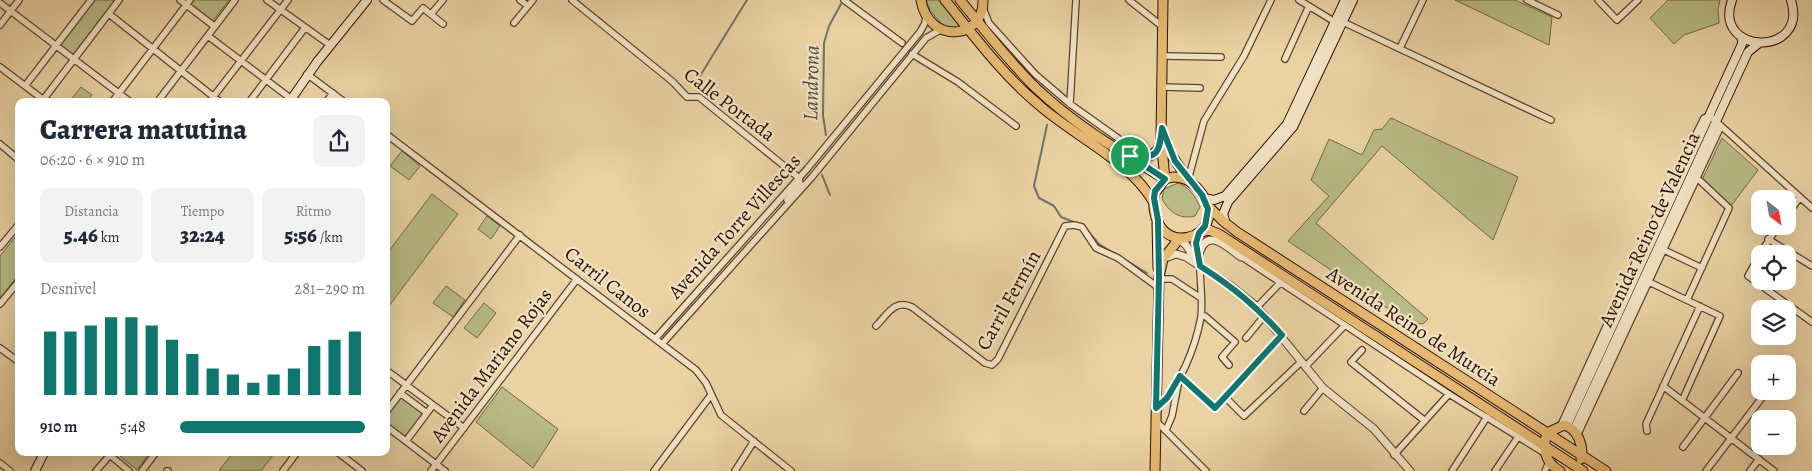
<!DOCTYPE html>
<html lang="es">
<head>
<meta charset="utf-8">
<style>
	:root { --surface:#fff; --page:#f2f2f3; --text:#1f2937; --muted:#747a83; --accent:#0f766e }
	body { margin:0; font-family:Alegreya,serif; background:var(--page); color:var(--text); height:100vh; display:flex; flex-direction:column; font-size:19px; white-space:nowrap }
	* { box-sizing:border-box; margin:0 }
	p { font-size:16px; color:var(--muted) }
	.icon { flex:none; width:28px; height:28px; fill:none; stroke:currentColor; stroke-width:2; stroke-linecap:round; stroke-linejoin:round }
	.map { position:relative; flex:1; overflow:hidden }
	.details { position:absolute; left:15px; top:98px; width:375px; height:358px; display:flex; flex-direction:column; background:var(--surface); border-radius:10px; box-shadow:0 5px 20px #0002 }
	.details>* { flex:none }
	.needle { width:32px; rotate:149deg }
	.tools { position:absolute; left:1751px; top:190px; display:grid; gap:10px }
	.tools a { display:grid; place-items:center; width:45px; height:45px; border-radius:10px; background:var(--surface); box-shadow:0 5px 20px #0002; font-size:25px }
	.pin { position:absolute; display:grid; place-items:center; width:42px; height:42px; color:#fff; margin:-21px; border:2px solid #fff; border-radius:50%; box-shadow:0 1px 5px #0007 }
	.round { display:grid; place-items:center; flex:none; width:52px; height:52px; border-radius:10px; background:var(--page) }
	.headline { display:flex; align-items:center; justify-content:space-between; height:85px; padding:0 25px }
	h1 { font-size:28px; font-weight:800; line-height:38px }
	.stats { display:grid; grid-template-columns:repeat(3,1fr); gap:8px; height:85px; padding:5px 25px }
	.stats div { display:grid; align-content:center; border-radius:10px; background:var(--page); text-align:center }
	.stats b { font-size:21px; font-weight:800 }
	.stats small { font-size:14px; font-weight:400 }
	.stats p { font-size:14px }
	.chart { height:140px; padding:10px 25px }
	.chart p { display:flex; justify-content:space-between }
	.chart svg { width:100%; height:90px; margin-top:5px; stroke:var(--accent); stroke-width:6 }
	ul { padding:0 25px; list-style:none; font-size:16px }
	li { display:grid; grid-template-columns:80px 60px 1fr; align-items:center; height:38px }
	li i { height:12px; border-radius:6px; background:var(--accent) }
	.map>svg:first-child { display:block }
</style>
</head>
<body>
<div class="map">
<svg width="1812" height="471" viewBox="0 0 1812 471">
	<rect width="100%" height="100%" fill="#ead2a3"/>
	<filter id="stains"><feTurbulence type="fractalNoise" baseFrequency=".004" numOctaves="4"/><feColorMatrix values="0 0 0 0 .2 0 0 0 0 .09 0 0 0 0 .02 0 0 0 .5 -.17"/></filter>
	<radialGradient id="worn" r=".72"><stop offset=".6" stop-color="#630" stop-opacity="0"/><stop offset="1" stop-color="#630" stop-opacity=".3"/></radialGradient>
	<path fill="#b8bb85" stroke="#746644" d="M95 0H115L73 55 60 45Z
		M194 0H229L212 22 189 6Z
		M926 0H938L961 26 957 28 944 27 930 10Z
		M1455 0H1515L1552 17 1549 45Z
		M1668 0H1720L1718 9 1719 23 1684 35 1674 44 1650 18Z
		M81 87 92 95 87 101H70Z
		M1391 118 1518 177 1493 240 1382 146 1316 223 1428 319 1423 324 1408 322 1288 241 1329 196 1311 180 1329 139 1362 155 1374 130 1382 129Z
		M1722 138 1758 170 1731 206 1701 182Z
		M402 151 420 166 409 180 390 166Z
		M1178 183C1189 187 1195 196 1200 207L1195 216C1180 220 1169 212 1162 199L1164 189Z
		M432 194 458 214 386 310V255Z
		M487 216 500 226 491 239 478 229Z
		M19 232V274L0 298V256Z
		M446 286 465 300 453 317 433 303Z
		M484 303 496 313 477 338 464 328Z
		M502 387 558 429 533 468 476 422Z
		M400 393 427 413 406 441 386 426V412Z
		M114 451H151L137 470Z
		M234 451H276L261 471H219Z"/>
	<g fill="none" stroke-linecap="round" stroke-linejoin="round">
		<path stroke="#6f746a" stroke-width="2" d="M695 84 747 0
			M1047 125 1034 186 1039 198 1054 206 1061 217 1084 226
			M826 135 823 116 824 43 829 26 841 4
			M822 175 830 195
			M1087 230 1099 244 1115 254
			M1124 259 1147 273"/>
		<defs>
			<path id="minor" d="M180 0 214 26
				M267 0 330 45
				M383 0 412 21 423 8 443 24
				M520 0 528 6
				M572 0 673 82 687 97H699L799 178
				M844 0 902 43
				M1129 0 1163 27
				M1299 0 1335 22H1343L1551 120
				M1527 0 1558 15
				M1598 0 1617 20 1638 0
				M0 3 129 101
				M983 8 989 23 1035 74 1070 104 1129 146 1139 157
				M109 14 219 101
				M431 14 443 0
				M514 23 533 0
				M0 25 19 0
				M208 36 294 101
				M1400 48 1423 0
				M912 54 958 82 1016 126
				M1163 56 1221 57
				M1285 59 1309 6
				M0 67 45 101
				M307 74 343 101
				M25 86 91 0
				M1162 87 1200 88
				M43 100 119 0
				M113 101 190 0
				M158 101 235 0
				M210 101 288 0
				M250 101 304 29
				M327 101 333 93
				M1070 104 1076 0
				M386 134 696 370 706 383 721 415 791 471
				M0 144 19 160
				M1188 180 1204 121 1244 56 1271 0
				M787 200 800 184 799 178
				M1788 214 1800 197
				M1768 239 1812 266
				M0 247 19 224
				M1664 250 1702 268
				M1760 254 1748 276 1812 322
				M1760 254 1778 226
				M1242 257 1449 394 1546 454
				M1159 279H1172L1201 298
				M1649 282 1720 316 1682 401
				M1687 300 1729 208 1697 178
				M0 304 19 281
				M1257 307 1280 283
				M1201 316H1205L1235 342 1222 357 1229 365
				M876 326C888 314 894 299 912 307L985 363 992 365 998 359 1065 226 1074 225 1082 227 1096 248 1118 258 1159 288
				M1246 338 1265 315
				M655 339 807 169 920 32 925 23 926 16
				M662 344 812 177 926 38 940 30
				M0 348 19 362
				M1362 350 1351 362 1425 421
				M1305 367 1345 325
				M386 370 464 428
				M1180 376 1215 408 1281 335
				M1663 386 1774 471
				M400 393 427 413
				M1225 397 1244 416 1301 362
				M1157 408C1180 386 1195 349 1201 317 1203 301 1200 283 1200 267
				M1304 411 1323 388
				M386 412 520 235
				M1156 421 1206 471
				M1561 425 1674 178 1704 118 1710 116 1812 208
				M386 426 445 471
				M1166 430 1172 416 1179 380
				M1647 431 1646 424 1700 306
				M1577 436 1721 126
				M406 441 433 405
				M1683 447 1738 373
				M105 451 129 471
				M336 451 362 471
				M1394 455 1449 394
				M0 463 10 471
				M96 471 110 455
				M142 471 157 451
				M167 471H168
				M283 471 298 451
				M431 471 577 279
				M654 471 711 395
				M735 471 754 441
				M1452 471 1487 417
				M1495 471 1518 437
				M1545 471 1549 462
				M1706 471 1764 395
				M1750 471 1759 459"/>
			<path id="tertiary" d="M1179 239 1186 245 1197 262
				M1197 254 1196 243 1199 233
				M1165 258 1176 254 1186 257 1231 286 1257 307 1323 388 1374 429 1410 471
				M1198 258C1205 225 1225 245 1241 257L1252 256"/>
			<path id="secondary" d="M1732 0C1712 55 1809 58 1791 0
				M290 101 317 62 367 0
				M1204 198 1214 200 1225 196 1287 124 1345 0
				M1226 224 1223 214 1228 202 1293 127 1353 0
				M1567 425 1742 44V37
				M1574 430 1748 52 1758 44
				M35 471 45 451"/>
			<path id="primary" d="M921 0C928 44 984 41 983 0
				M945 0C974 36 1003 75 1039 105 1074 136 1132 162 1154 203
				M960 0C985 30 1009 62 1037 89 1075 125 1121 152 1165 179
				M1163 0 1161 139 1165 179
				M1165 137 1171 154 1188 180
				M1133 157C1147 159 1156 157 1161 142
				M1173 177C1186 177 1194 183 1202 194 1233 239 1148 265 1154 194L1165 179Z
				M1207 205 1223 221 1237 232 1606 471
				M1157 223 1158 268
				M1199 233 1209 230 1219 234 1583 471
				M1155 471 1159 277 1163 259 1179 239
				M1560 471C1545 463 1542 448 1547 433L1564 425C1578 429 1584 446 1581 459"/>
		</defs>
		<use href="#minor" stroke="#5e412c" stroke-width="8"/>
		<use href="#tertiary" stroke="#5e412c" stroke-width="9"/>
		<use href="#secondary" stroke="#2f1104" stroke-width="10"/>
		<use href="#primary" stroke="#2f1104" stroke-width="11"/>
		<use href="#minor" stroke="#f1e2c3" stroke-width="5.5"/>
		<use href="#tertiary" stroke="#f1e2c3" stroke-width="7"/>
		<use href="#secondary" stroke="#f1e2c3" stroke-width="8"/>
		<use href="#primary" stroke="#e5b972" stroke-width="9"/>
	</g>
	<g fill="none" stroke-linecap="round" stroke-linejoin="round">
		<defs>
			<path id="route" d="M1162 128 1175 161 1202 195 1208 209 1205 226 1199 233 1196 243 1200 266C1233 287 1256 306 1282 335L1215 408 1180 376 1167 398 1156 408 1159 277 1158 220 1154 198 1155 191 1165 179 1130 156C1157 158 1159 156 1162 128Z"/>
		</defs>
		<use href="#route" stroke="#fff" stroke-width="10"/>
		<use href="#route" stroke="#0f766e" stroke-width="6"/>
	</g>
	<g text-anchor="middle" stroke-width="4.5" stroke-linejoin="round" paint-order="stroke">
		<g font-size="20" fill="#2f1104" stroke="#f1e2c3">
			<text transform="translate(730 104) rotate(37)" y="7">Calle Portada</text>
			<text transform="translate(734 226) rotate(-48)" y="7">Avenida Torre Villescas</text>
			<text transform="translate(1649 229) rotate(-65)" y="7">Avenida Reino de Valencia</text>
			<text transform="translate(608 282) rotate(38)" y="7">Carril Canos</text>
			<text transform="translate(1008 300) rotate(-61)" y="7">Carril Fermín</text>
			<text transform="translate(1414 326) rotate(33)" y="7">Avenida Reino de Murcia</text>
			<text transform="translate(491 365) rotate(-53)" y="7">Avenida Mariano Rojas</text>
		</g>
		<g font-size="21" font-style="italic" fill="#544b40" stroke="#f1e2c3">
			<text transform="translate(811 83) rotate(-89)" y="7">Landrona</text>
		</g>
	</g>
	<rect width="100%" height="100%" filter="url(#stains)"/>
	<rect width="100%" height="100%" fill="url(#worn)"/>
</svg>
<div class="tools">
<a><svg class="needle" viewBox="-14 -14 28 28"><path d="M0-13l5 13h-10z" fill="#e53935"/><path d="M0 13l5-13h-10z" fill="#747a83"/></svg></a>
<a><svg class="icon" aria-label="locate" viewBox="0 0 24 24"><circle cx="12" cy="12" r="6"/><path d="M12 2v4M12 18v4M2 12h4M18 12h4"/></svg></a>
<a><svg class="icon" aria-label="layers" viewBox="0 0 24 24"><path d="M12 4l9 5-9 5-9-5zM3 14l9 5 9-5"/></svg></a>
<a>+</a>
<a>−</a>
</div>
<div class="pin" style="left:1130px;top:156px;background:#1e9e55"><svg class="icon" aria-label="arrive" viewBox="0 0 24 24"><path d="M6 21V4h12l-3 4 3 4H6"/></svg></div>
<section class="details">
<div class="headline"><div><h1>Carrera matutina</h1><p>06:20 · 6 × 910 m</p></div><a class="round"><svg class="icon" aria-label="share" viewBox="0 0 24 24"><path d="M12 15V3M7 8l5-5 5 5M5 13v7h14v-7"/></svg></a></div>
<div class="stats">
<div><p>Distancia</p><b>5.46<small> km</small></b></div>
<div><p>Tiempo</p><b>32:24</b></div>
<div><p>Ritmo</p><b>5:56<small> /km</small></b></div>
</div>
<div class="chart"><p><span>Desnivel</span>281–290 m</p>
<svg viewBox="0 0 160 44" preserveAspectRatio="none"><path d="M5 44V13M15 44V13M25 44V10M35 44V6M45 44V6M55 44V10M65 44V17M75 44V24M85 44V31M95 44V34M105 44V38M115 44V34M125 44V31M135 44V20M145 44V17M155 44V13"/></svg>
</div>
<ul>
<li><b>910 m</b>5:48<i style="width:100%"></i></li>
</ul>
</section>
</div>
</body>
</html>
